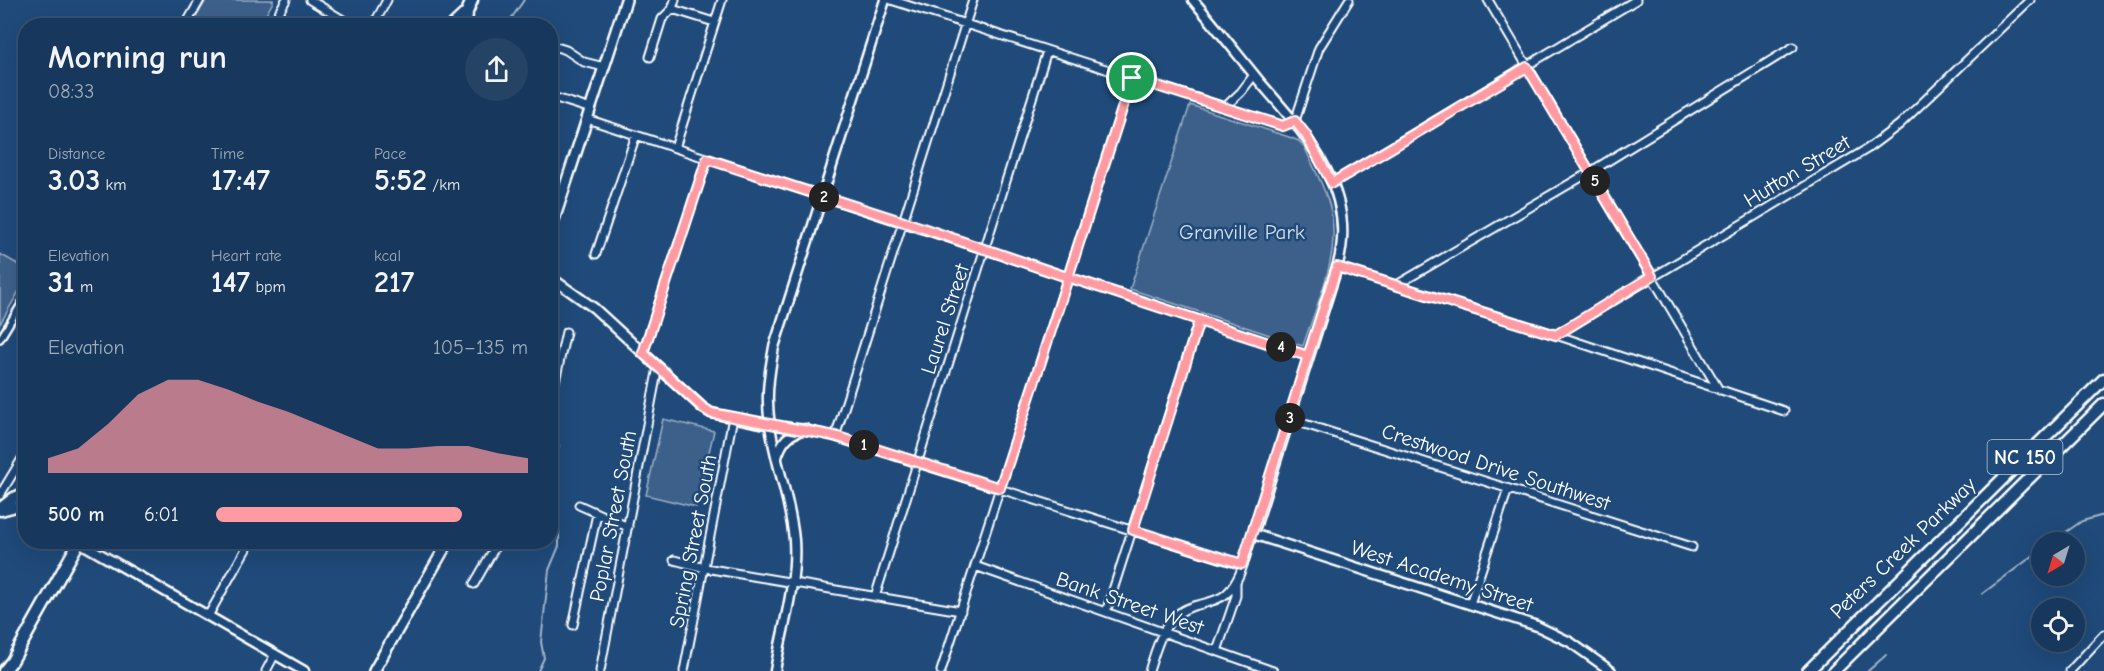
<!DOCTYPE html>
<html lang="en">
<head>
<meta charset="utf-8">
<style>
	:root { --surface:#17385c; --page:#244365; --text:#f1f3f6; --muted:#9eacbb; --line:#365272; --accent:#ff9aa2 }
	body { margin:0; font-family:"Comic Neue",sans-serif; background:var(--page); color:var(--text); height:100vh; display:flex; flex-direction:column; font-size:22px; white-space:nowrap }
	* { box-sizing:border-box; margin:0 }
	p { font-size:20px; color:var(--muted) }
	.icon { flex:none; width:33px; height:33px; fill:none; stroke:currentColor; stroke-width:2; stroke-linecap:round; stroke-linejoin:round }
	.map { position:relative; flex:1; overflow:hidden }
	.details { position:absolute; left:18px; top:18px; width:540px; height:531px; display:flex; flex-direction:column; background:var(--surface); border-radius:24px; box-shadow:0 6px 24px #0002,0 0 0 2px var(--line) }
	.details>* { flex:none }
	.needle { width:39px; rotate:218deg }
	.buttons { position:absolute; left:2031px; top:532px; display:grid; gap:12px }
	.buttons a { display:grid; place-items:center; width:54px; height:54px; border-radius:50%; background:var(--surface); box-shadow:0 6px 24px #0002,0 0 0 2px var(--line); font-size:30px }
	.pin { position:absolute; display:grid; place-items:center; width:51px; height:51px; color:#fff; margin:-26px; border:3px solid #fff; border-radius:50%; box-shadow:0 2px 6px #0007 }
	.km { position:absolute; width:30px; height:30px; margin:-15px; border-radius:50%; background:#222; color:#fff; font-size:16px; line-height:30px; text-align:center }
	.round { display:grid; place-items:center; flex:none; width:63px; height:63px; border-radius:32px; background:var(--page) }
	.head { display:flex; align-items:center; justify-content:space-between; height:102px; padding:0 30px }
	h1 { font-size:33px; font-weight:700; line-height:45px }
	.metrics { display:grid; grid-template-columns:repeat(3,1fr); gap:9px; height:102px; padding:6px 30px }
	.metrics div { display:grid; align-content:center }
	.metrics b { font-size:30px; font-weight:700 }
	.metrics small { font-size:16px; font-weight:400 }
	.metrics p { font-size:16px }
	.chart { height:168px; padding:12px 30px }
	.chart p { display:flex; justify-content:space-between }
	.chart svg { width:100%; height:108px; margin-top:6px; fill:var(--accent); opacity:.7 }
	ul { padding:0 30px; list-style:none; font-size:20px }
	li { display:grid; grid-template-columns:96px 72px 1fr; align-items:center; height:45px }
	li i { height:15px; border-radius:8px; background:var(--accent) }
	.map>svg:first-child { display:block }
</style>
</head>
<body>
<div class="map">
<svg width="2104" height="671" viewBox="0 0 2104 671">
	<rect width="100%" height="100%" fill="#1f4a7a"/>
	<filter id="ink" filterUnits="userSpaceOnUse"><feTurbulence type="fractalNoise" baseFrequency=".0167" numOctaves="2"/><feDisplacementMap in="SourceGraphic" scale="12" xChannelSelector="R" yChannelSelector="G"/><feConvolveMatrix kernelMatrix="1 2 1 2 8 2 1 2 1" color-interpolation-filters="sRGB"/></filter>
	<g filter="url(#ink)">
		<path fill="#3c618b" stroke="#9eb0c5" stroke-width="1.5" d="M206 0H273V2L260 25H192Z
			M1190 105 1289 137 1299 141 1305 148C1313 167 1325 187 1330 207 1342 254 1317 302 1303 346L1130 289Z
			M0 254 26 269 25 281 0 324Z
			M663 419 714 431 696 507 646 495Z"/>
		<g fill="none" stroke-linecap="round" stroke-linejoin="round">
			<path stroke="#a3b5c8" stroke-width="2" d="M506 26 524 0
				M2050 543 2082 521 2104 515
				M1982 594 2042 549
				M538 671 544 658 541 642 549 570 559 546V514
				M1868 671 1886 655"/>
			<defs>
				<path id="pedestrian" d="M0 339 26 296"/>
				<path id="minor" d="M310 0 353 26
					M891 0 1283 126 1295 121 1319 48 1349 0
					M1488 0 1719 390
					M672 9 714 22
					M185 26 200 0
					M271 26 286 0
					M373 26 387 0
					M550 45 566 50 584 62 604 67
					M650 57 662 19 672 9 675 0
					M550 95 556 98 591 109
					M1225 107 1241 92 1254 75
					M587 119 1308 356
					M675 148 722 0
					M1332 183 1636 0
					M596 254 636 135
					M1337 267 1556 335 1784 411
					M1395 286 1590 172 1793 47
					M1556 335 1867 149 1899 125 2030 0
					M643 353 707 159
					M550 404 566 332
					M1289 419 1692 547
					M770 425 805 429 835 437 1242 565
					M550 434 554 446 550 462
					M835 437 973 0
					M0 495 26 452
					M579 505 628 527
					M430 542 444 550
					M674 560 705 568 961 611
					M975 566 1273 671
					M474 584 498 542
					M875 597 1047 51
					M1470 604 1508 489
					M1106 612 1199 321
					M208 616 250 542
					M573 625 597 514
					M1217 651 1236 596V582
					M266 671 275 654
					M600 671 658 367
					M684 671 733 417
					M941 671 1132 78
					M1149 671C1157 647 1163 616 1191 607 1202 603 1217 602 1226 594 1242 580 1246 553 1253 534
					M2070 671 2104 634"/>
				<path id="tertiary" d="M1193 0C1216 27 1238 55 1260 82 1305 134 1358 189 1338 264L1253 534 1537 626 1570 642 1611 671
					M550 277 594 308 703 408 711 413 770 425
					M777 457C782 441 788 434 805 429
					M1 511 16 507 26 512
					M79 542 304 671
					M775 671C782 629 797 584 794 540 790 494 769 449 768 402 767 383 771 365 774 347L885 0"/>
				<path id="secondary" d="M550 232 626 0
					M374 671 448 542"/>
				<path id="primary" d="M452 26 467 12
					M466 26 467 12 472 0
					M0 509 14 498 26 493
					M4 671 12 661 79 542
					M1808 671 2104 379
					M1834 671 2104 404"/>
			</defs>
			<use href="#pedestrian" stroke="#fff" stroke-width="10"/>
			<use href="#minor" stroke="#fff" stroke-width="11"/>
			<use href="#tertiary" stroke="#fff" stroke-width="13"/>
			<use href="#secondary" stroke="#fff" stroke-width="14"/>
			<use href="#primary" stroke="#fff" stroke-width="15"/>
			<use href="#pedestrian" stroke="#1f4a7a" stroke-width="5"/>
			<use href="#minor" stroke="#1f4a7a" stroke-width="7"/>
			<use href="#tertiary" stroke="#1f4a7a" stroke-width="8"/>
			<use href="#secondary" stroke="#1f4a7a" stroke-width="9"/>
			<use href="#primary" stroke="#1f4a7a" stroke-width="10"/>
		</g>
	</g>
	<g fill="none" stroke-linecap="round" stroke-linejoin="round" filter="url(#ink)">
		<defs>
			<path id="route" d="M1132 78 1070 271 1066 284 1000 488 835 436 711 413 703 408 643 353 707 159 904 222 908 223 984 249 991 251 1061 275 1068 277C1148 304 1228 330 1308 356L1242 564 1133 530 1199 321 1301 354 1308 356 1337 267 1556 335 1652 276 1527 67 1332 183 1306 135 1295 121 1283 126 1132 78"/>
		</defs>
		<use href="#route" stroke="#fff" stroke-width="12"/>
		<use href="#route" stroke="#ff9aa2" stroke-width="8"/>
	</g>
	<g text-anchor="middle" stroke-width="5" stroke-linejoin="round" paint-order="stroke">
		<rect fill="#1f4a7a" stroke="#bcc9d7" stroke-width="1.5" x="1987.5" y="440" width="75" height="34" rx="4.5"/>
		<g font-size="20" font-weight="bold" fill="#fff">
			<text x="2025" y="464">NC 150</text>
		</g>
		<g font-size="21" fill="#fff" stroke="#1f4a7a">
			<text transform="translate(1797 171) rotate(-31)" y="7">Hutton Street</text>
			<text transform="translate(945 319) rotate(-72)" y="7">Laurel Street</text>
			<text transform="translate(1496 467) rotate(18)" y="7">Crestwood Drive Southwest</text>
			<text transform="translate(613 516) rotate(-79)" y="7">Poplar Street South</text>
			<text transform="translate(693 541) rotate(-79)" y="7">Spring Street South</text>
			<text transform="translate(1903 548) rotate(-44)" y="7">Peters Creek Parkway</text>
			<text transform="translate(1442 576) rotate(18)" y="7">West Academy Street</text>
			<text transform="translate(1130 603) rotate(19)" y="7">Bank Street West</text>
		</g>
		<g font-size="21" fill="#d8dfe8" stroke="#1f4a7a">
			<text x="1242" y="239">Granville Park</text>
		</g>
	</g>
</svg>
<div class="buttons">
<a><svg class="needle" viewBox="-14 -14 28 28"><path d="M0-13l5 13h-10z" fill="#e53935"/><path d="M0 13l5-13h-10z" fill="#9eacbb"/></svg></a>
<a><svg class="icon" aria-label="locate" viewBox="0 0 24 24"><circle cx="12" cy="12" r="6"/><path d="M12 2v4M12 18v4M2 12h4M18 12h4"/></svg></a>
</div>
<div class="pin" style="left:1132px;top:78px;background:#1e9e55"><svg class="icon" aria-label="arrive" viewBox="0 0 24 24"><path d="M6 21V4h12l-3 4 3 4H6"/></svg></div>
<b class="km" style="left:864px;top:445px">1</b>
<b class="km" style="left:824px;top:197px">2</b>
<b class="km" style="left:1290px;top:418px">3</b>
<b class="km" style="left:1281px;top:347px">4</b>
<b class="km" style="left:1595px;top:181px">5</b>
<section class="details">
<div class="head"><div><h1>Morning run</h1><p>08:33</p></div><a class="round"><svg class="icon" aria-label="share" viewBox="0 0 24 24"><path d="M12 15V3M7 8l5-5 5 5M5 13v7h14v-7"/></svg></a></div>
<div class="metrics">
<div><p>Distance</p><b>3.03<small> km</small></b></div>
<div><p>Time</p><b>17:47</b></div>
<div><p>Pace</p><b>5:52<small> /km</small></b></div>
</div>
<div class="metrics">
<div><p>Elevation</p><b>31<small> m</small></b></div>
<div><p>Heart rate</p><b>147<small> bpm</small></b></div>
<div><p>kcal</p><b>217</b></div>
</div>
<div class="chart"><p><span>Elevation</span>105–135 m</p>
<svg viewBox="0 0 160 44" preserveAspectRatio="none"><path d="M0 44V38L10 34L20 24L30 12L40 6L50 6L60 10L70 15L80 19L90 24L100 29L110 34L120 34L130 33L140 33L150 36L160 38V44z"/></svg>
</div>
<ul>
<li><b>500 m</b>6:01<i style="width:79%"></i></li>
</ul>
</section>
</div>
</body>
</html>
